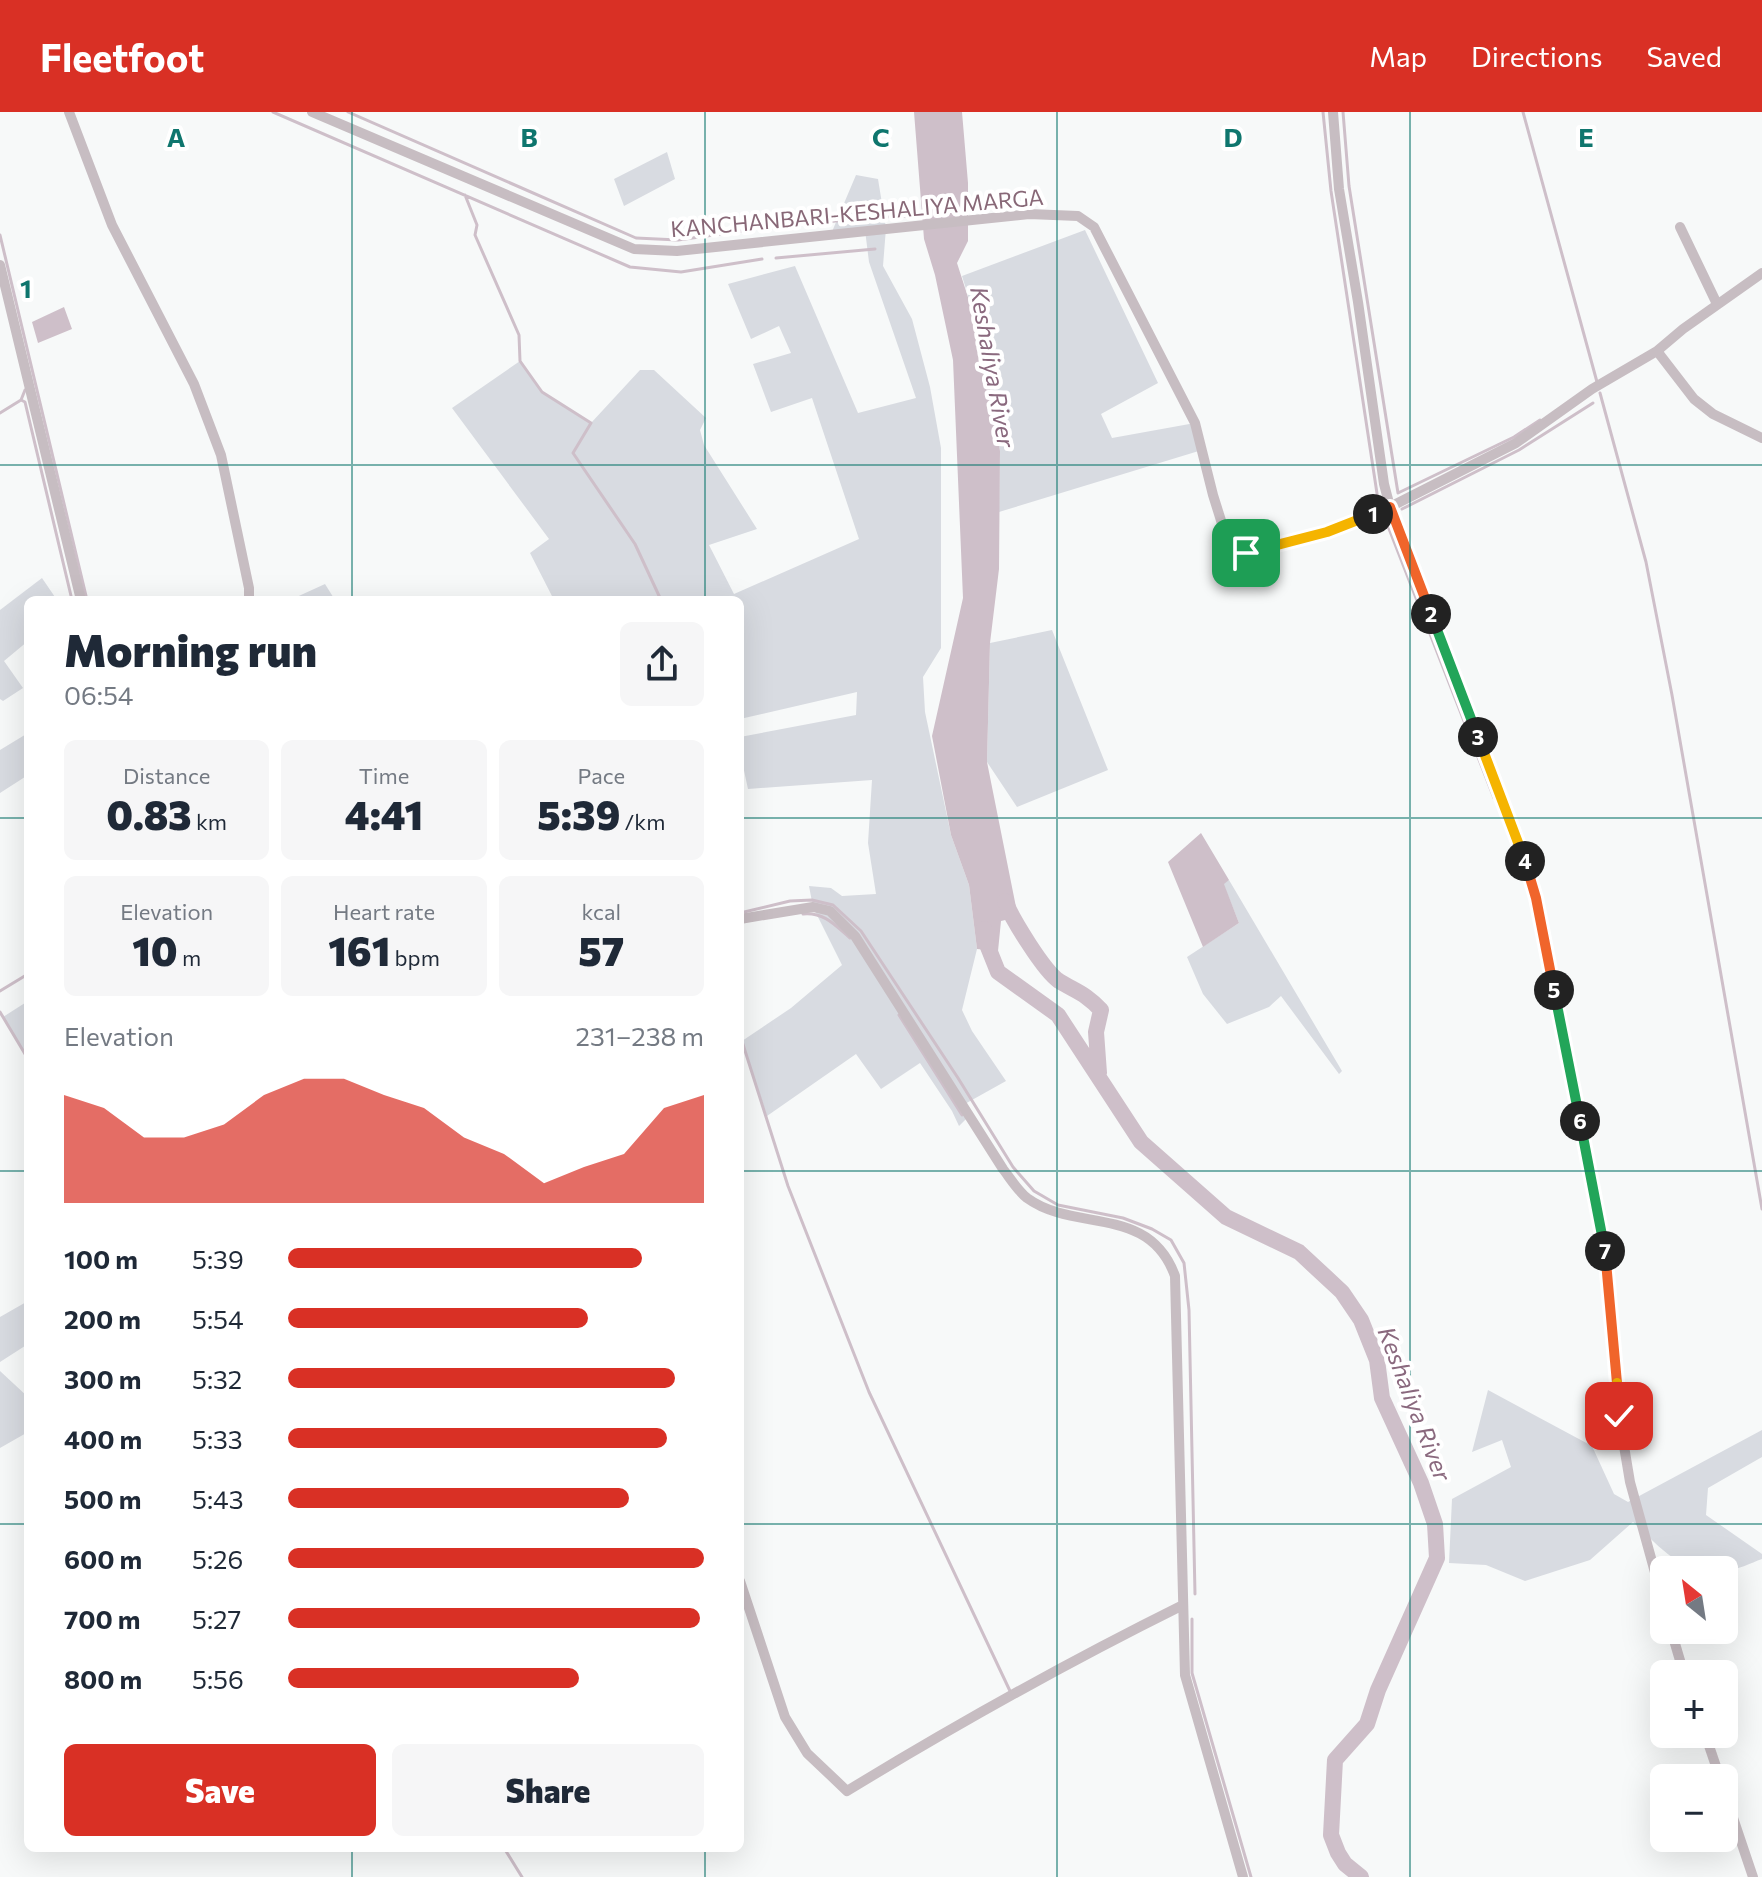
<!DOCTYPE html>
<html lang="en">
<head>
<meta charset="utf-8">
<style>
	:root { --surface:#fff; --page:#f6f6f7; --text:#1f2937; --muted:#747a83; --accent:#d93025 }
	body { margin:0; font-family:Commissioner,sans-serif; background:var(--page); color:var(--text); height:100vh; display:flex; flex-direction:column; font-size:30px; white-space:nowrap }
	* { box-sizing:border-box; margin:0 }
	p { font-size:26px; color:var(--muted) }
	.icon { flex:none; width:44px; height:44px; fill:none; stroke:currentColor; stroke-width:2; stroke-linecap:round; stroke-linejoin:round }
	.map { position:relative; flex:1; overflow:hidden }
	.details { position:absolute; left:24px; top:484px; width:720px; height:1256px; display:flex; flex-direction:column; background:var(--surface); border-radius:12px; box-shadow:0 8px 32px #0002 }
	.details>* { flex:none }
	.needle { width:52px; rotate:330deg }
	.fabs { position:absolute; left:1650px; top:1444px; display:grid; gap:16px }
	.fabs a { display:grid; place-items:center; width:88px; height:88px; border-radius:12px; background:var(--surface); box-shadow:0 8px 32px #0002; font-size:40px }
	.pin { position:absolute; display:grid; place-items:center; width:68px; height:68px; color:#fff; margin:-34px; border-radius:16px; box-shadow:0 4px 12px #0006 }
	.km { position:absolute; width:40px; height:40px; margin:-20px; border-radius:50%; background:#222; color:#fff; font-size:22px; line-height:40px; text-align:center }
	.round { display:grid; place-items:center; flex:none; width:84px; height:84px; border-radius:12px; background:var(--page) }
	.summary { display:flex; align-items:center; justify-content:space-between; height:136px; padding:0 40px }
	h1 { font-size:44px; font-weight:800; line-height:60px }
	.stats { display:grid; grid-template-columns:repeat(3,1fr); gap:12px; height:136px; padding:8px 40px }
	.stats div { display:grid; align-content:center; border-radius:12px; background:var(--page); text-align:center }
	.stats b { font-size:40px; font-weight:800 }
	.stats small { font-size:22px; font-weight:400 }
	.stats p { font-size:22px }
	.chart { height:224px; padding:16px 40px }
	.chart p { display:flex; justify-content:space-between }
	.chart svg { width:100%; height:144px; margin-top:8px; fill:var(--accent); opacity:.7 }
	.primary-button { display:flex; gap:16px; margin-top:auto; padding:16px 40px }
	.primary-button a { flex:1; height:92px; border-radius:12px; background:var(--accent); color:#fff; font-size:32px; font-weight:800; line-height:92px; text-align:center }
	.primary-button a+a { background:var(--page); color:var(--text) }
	ul { padding:0 40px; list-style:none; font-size:26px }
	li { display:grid; grid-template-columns:128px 96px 1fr; align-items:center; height:60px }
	li i { height:20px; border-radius:10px; background:var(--accent) }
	header { display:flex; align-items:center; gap:48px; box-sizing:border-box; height:112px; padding:0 40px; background:var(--accent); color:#fff }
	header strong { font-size:38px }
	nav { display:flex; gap:44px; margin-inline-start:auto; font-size:28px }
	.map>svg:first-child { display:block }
</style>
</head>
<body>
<header>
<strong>Fleetfoot</strong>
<nav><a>Map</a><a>Directions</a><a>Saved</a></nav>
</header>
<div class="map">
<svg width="1762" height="1765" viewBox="0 0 1762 1765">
	<rect width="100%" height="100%" fill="#f7f9f9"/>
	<path fill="#d8dbe1" d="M667 40 675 67 624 94 614 67Z
		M856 63 878 67 886 116 883 154 912 207 930 275 941 336V536L923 565 925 600 951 723 969 773 977 837 962 898 972 919 1006 969 963 993 969 1004 959 1014 952 999 920 951 881 977 856 942 767 1004 742 929 791 896 842 853 813 795 809 774 831 776 842 784 876 782 868 731 872 668 748 677 740 640V625L856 603 857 580 740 607V488H554L530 441 549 427 452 296 520 249 542 280 591 311 640 258H654L706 306 700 318 704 333 757 417 709 433 734 482 859 427 812 286 771 300 753 252 791 241 779 214 751 227 728 172 795 154 858 301 916 286 869 150 865 118 831 122Z
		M1085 118 1158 271 1101 302 1112 326 1195 311 1202 338 999 400 1000 339 984 235 962 164Z
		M42 466 57 488H28V529L4 549 23 576 3 589 0 587V498Z
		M325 472 335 488H290Z
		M1052 518 1108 658 1017 695 987 650 990 531Z
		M28 621V663L0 681V638Z
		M1229 768 1342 959 1339 962 1281 884 1269 895 1227 912 1203 882 1187 845 1239 811 1223 771Z
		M28 889V947L3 905Z
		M28 1189V1232L0 1250V1205Z
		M0 1259 28 1285V1320L0 1336Z
		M1488 1278 1592 1334 1614 1382 1628 1390 1762 1318V1345L1708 1376 1706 1403 1762 1442V1447C1751 1451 1737 1458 1725 1459 1682 1463 1663 1438 1633 1410L1590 1448 1525 1469 1486 1453 1449 1451 1452 1387 1511 1355 1502 1328 1472 1340Z"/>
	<path fill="#cebfc9" d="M914 0H962L968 71V129L957 151 984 235 1000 339 999 457 990 531 987 650 1018 805 1001 809 998 839 977 837 969 773 951 723 932 624 963 486 953 248 935 163 924 127Z
		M64 195 72 217 38 231 32 210Z
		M1201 721 1229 768 1224 772 1239 811 1203 835 1168 750Z"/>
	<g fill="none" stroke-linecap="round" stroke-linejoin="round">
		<path stroke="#cebfc9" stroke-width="3" d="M273 0 630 155 681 160 762 147
			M348 0 636 126 678 128 742 119
			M1323 0 1331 79 1378 388
			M1343 0 1349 74 1398 381 1514 325 1540 308
			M1523 0 1597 270
			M465 83 477 113 475 123 519 223 520 249 542 280 591 311 573 341 635 432 661 488
			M760 117 864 106 923 103
			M0 123 87 488
			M776 146 875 137
			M1600 281 1646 450 1672 583 1762 1097
			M21 288 25 290 72 488
			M0 301 21 288 25 278
			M1402 397 1519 338 1593 291
			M1384 404 1494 686
			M740 801 790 789 812 788 833 793 861 819 958 966 1013 1055 1034 1079 1058 1093 1123 1106 1152 1117 1171 1128 1184 1151 1189 1198 1195 1482
			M803 802C824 800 835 813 850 826
			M0 879 28 862
			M0 900 28 947
			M899 903 962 1003
			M740 923 788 1074 869 1280 1010 1579
			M1192 1507V1561L1251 1765
			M504 1736 522 1765"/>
		<path stroke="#cebfc9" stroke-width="16" d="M1005 789C1012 807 1044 859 1059 869 1077 880 1085 881 1101 898L1096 920 1099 961
			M984 817V825L998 860 1058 903 1141 1030 1226 1105 1299 1140 1342 1180 1361 1208 1377 1248 1382 1286 1421 1371 1435 1412 1437 1446 1378 1578 1367 1612 1335 1648 1331 1723 1338 1741 1345 1752 1361 1765"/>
		<path stroke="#c7bdc2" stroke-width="10" d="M69 0 112 113 194 272 221 343 249 476V488
			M312 0 634 137 677 139 1029 102 1078 104 1094 115 1195 311 1213 383 1229 434 1246 441 1327 420 1390 395 1516 331 1592 277 1657 239 1683 217 1762 161
			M1333 0 1339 77 1358 190 1384 372 1390 395 1523 741 1536 786 1606 1144 1619 1304 1630 1370 1664 1493
			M1680 115 1717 192
			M0 153 81 488
			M1657 239 1694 287 1713 302 1762 326
			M740 807 813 795 830 799 855 824 1003 1057C1010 1066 1018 1079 1027 1086 1075 1121 1149 1092 1175 1164L1185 1563 1243 1765
			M740 1469 785 1605 807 1641 847 1679C957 1612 1068 1550 1183 1493
			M1671 1518 1684 1562
			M1705 1622 1720 1666
			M1724 1679 1753 1765"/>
	</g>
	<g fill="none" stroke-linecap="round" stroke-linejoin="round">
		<defs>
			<path id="split-1" d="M1246 441 1327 420 1373 402"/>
			<path id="split-2" d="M1373 402 1390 395 1431 502"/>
			<path id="split-3" d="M1431 502 1478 625"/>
			<path id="split-4" d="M1478 625 1525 749"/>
			<path id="split-5" d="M1525 749 1536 786 1554 878"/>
			<path id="split-6" d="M1554 878 1580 1009"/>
			<path id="split-7" d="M1580 1009 1605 1139"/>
			<path id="split-8" d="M1605 1139 1617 1271"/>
			<path id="split-9" d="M1617 1271 1619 1304"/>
		</defs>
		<use href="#split-1" stroke="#fff" stroke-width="16"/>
		<use href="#split-2" stroke="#fff" stroke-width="16"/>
		<use href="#split-3" stroke="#fff" stroke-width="16"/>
		<use href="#split-4" stroke="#fff" stroke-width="16"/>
		<use href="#split-5" stroke="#fff" stroke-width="16"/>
		<use href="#split-6" stroke="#fff" stroke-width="16"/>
		<use href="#split-7" stroke="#fff" stroke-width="16"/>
		<use href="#split-8" stroke="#fff" stroke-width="16"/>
		<use href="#split-9" stroke="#fff" stroke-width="16"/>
		<use href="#split-1" stroke="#f5b400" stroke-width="10"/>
		<use href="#split-2" stroke="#f0652b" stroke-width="10"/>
		<use href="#split-3" stroke="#22a559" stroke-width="10"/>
		<use href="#split-4" stroke="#f5b400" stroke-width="10"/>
		<use href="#split-5" stroke="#f0652b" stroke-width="10"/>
		<use href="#split-6" stroke="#22a559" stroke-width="10"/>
		<use href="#split-7" stroke="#22a559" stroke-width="10"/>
		<use href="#split-8" stroke="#f0652b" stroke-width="10"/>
		<use href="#split-9" stroke="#f5b400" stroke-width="10"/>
	</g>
	<path fill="none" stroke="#0f766e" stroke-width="2" stroke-opacity="0.55" d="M352 0V488M705 0V488M1057 0V1765M1410 0V1765M0 353H1762M0 706H28M740 706H1762M0 1059H28M740 1059H1762M0 1412H28M740 1412H1762M352 1736V1765M705 1736V1765"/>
	<g text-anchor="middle" stroke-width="8" stroke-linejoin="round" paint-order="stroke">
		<g font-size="22" fill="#886877" stroke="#fff">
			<text transform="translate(857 101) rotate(-5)" y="8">KANCHANBARI-KESHALIYA MARGA</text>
		</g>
		<g font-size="24" font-style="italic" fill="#8a697e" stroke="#fff">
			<text transform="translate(992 255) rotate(80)" y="8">Keshaliya River</text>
			<text transform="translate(1414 1292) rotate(69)" y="8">Keshaliya River</text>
		</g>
	</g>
	<g font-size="26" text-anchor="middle" font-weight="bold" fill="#0f766e" stroke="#fff" stroke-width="8" stroke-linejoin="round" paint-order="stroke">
		<text x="176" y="35">A</text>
		<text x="529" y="35">B</text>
		<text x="881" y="35">C</text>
		<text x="1233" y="35">D</text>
		<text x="1586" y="35">E</text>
		<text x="26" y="186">1</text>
	</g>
</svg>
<div class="fabs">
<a><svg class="needle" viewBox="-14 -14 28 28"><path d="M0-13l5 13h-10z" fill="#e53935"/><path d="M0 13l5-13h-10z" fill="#747a83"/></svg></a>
<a>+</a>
<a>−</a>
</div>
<div class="pin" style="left:1246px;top:441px;background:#1e9e55"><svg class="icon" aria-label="arrive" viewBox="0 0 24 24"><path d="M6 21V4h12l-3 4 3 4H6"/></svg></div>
<div class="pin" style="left:1619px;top:1304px;background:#d93025"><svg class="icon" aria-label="check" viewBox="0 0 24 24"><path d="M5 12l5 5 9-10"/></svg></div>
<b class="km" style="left:1373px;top:402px">1</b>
<b class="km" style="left:1431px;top:502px">2</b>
<b class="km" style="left:1478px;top:625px">3</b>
<b class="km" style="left:1525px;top:749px">4</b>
<b class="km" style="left:1554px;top:878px">5</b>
<b class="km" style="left:1580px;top:1009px">6</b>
<b class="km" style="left:1605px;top:1139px">7</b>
<section class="details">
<div class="summary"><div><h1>Morning run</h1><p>06:54</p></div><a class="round"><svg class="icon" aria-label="share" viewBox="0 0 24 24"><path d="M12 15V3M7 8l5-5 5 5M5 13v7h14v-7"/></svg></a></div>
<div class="stats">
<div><p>Distance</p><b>0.83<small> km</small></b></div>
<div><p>Time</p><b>4:41</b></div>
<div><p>Pace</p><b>5:39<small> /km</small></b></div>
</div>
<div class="stats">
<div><p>Elevation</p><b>10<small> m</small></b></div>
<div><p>Heart rate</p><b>161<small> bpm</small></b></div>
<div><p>kcal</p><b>57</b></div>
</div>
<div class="chart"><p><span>Elevation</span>231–238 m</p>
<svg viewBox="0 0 160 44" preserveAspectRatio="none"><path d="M0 44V11L10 15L20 24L30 24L40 20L50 11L60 6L70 6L80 11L90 15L100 24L110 29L120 38L130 33L140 29L150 15L160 11V44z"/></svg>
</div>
<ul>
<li><b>100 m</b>5:39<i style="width:85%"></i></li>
<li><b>200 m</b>5:54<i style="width:72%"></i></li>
<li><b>300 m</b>5:32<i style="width:93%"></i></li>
<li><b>400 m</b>5:33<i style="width:91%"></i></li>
<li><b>500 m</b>5:43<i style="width:82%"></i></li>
<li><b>600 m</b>5:26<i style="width:100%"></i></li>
<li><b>700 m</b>5:27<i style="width:99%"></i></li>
<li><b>800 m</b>5:56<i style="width:70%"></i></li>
</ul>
<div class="primary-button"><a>Save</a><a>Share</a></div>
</section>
</div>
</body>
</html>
